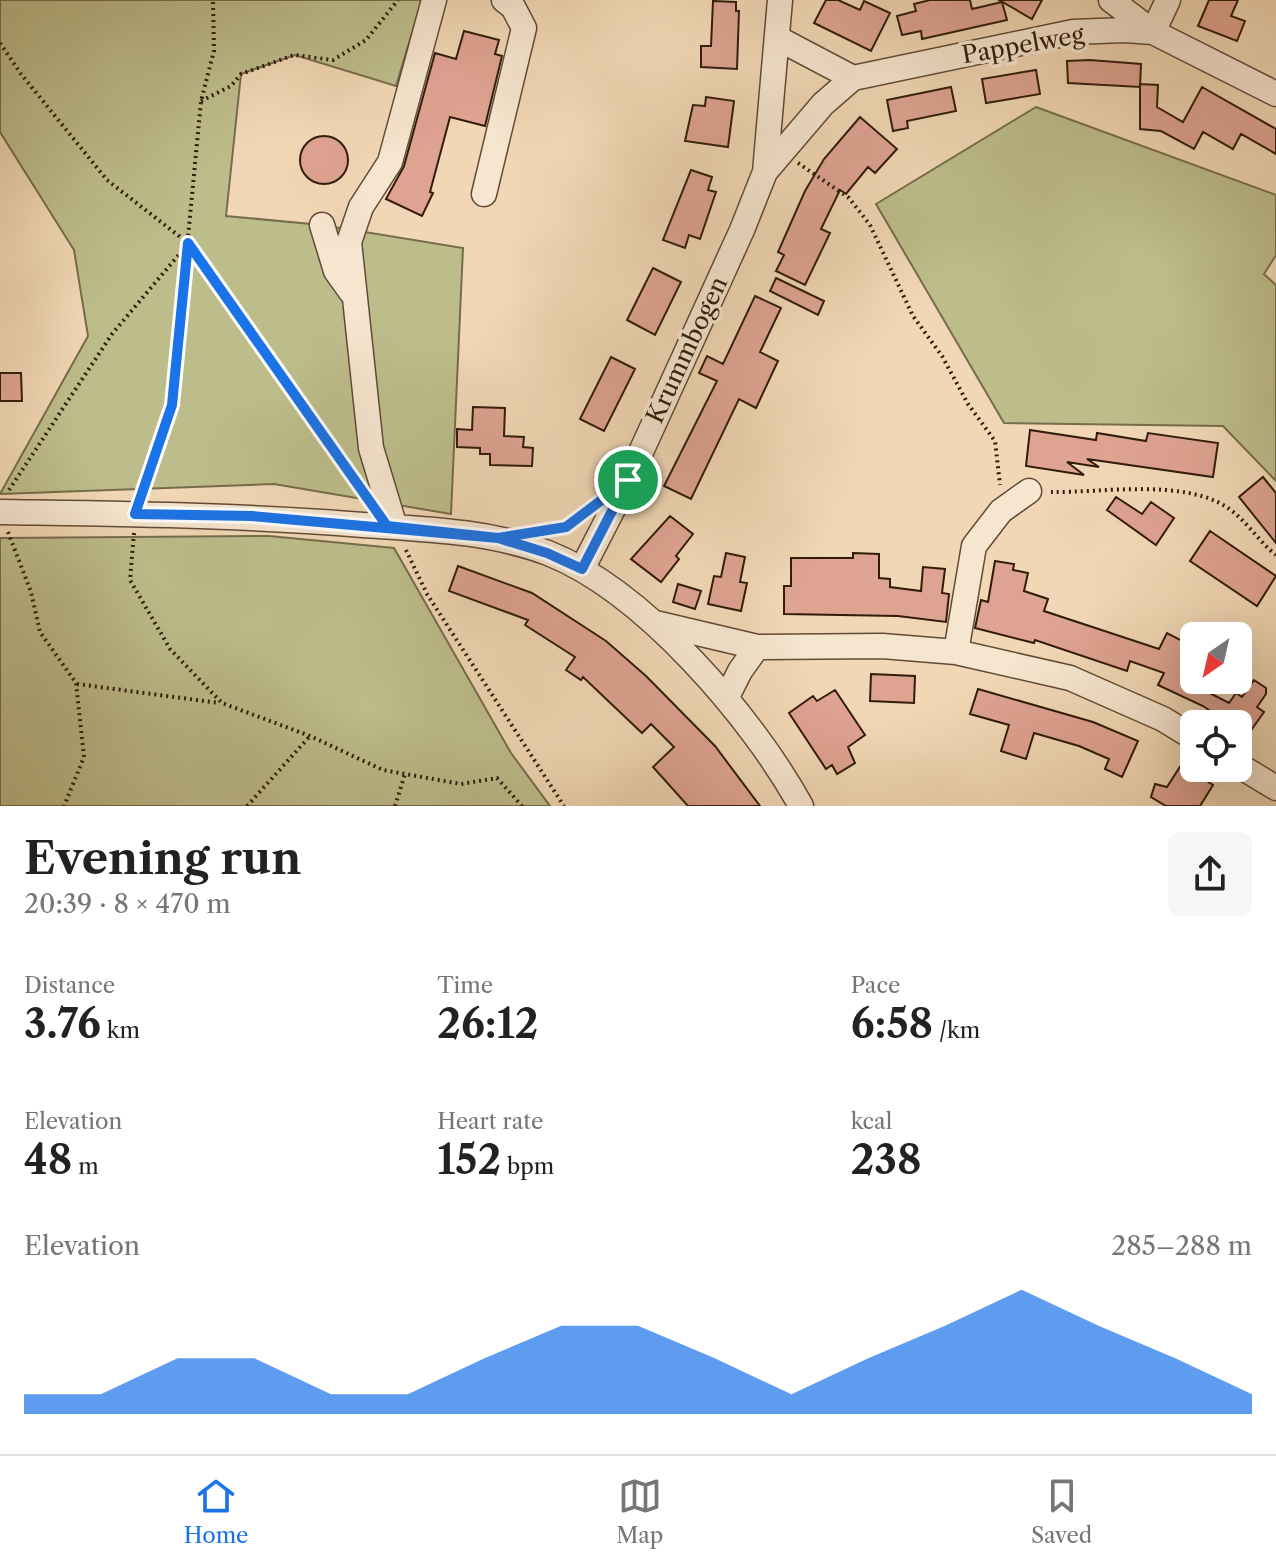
<!DOCTYPE html>
<html lang="en">
<head>
<meta charset="utf-8">
<style>
	:root { --surface:#fff; --page:#f6f6f6; --text:#222; --muted:#767676; --line:#e0e0e0; --accent:#1a73e8 }
	body { margin:0; font-family:"Libre Caslon Text",serif; background:var(--page); color:var(--text); height:100vh; display:flex; flex-direction:column; font-size:30px; white-space:nowrap }
	* { box-sizing:border-box; margin:0 }
	p { font-size:26px; color:var(--muted) }
	.icon { flex:none; width:44px; height:44px; fill:none; stroke:currentColor; stroke-width:2; stroke-linecap:round; stroke-linejoin:round }
	.map { position:relative; height:806px; overflow:hidden }
	.panel { display:flex; flex-direction:column; background:var(--surface); flex:1 }
	.panel>* { flex:none }
	.needle { width:52px; rotate:214deg }
	.tools { position:absolute; left:1180px; top:622px; display:grid; gap:16px }
	.tools a { display:grid; place-items:center; width:72px; height:72px; border-radius:12px; background:var(--surface); box-shadow:0 8px 32px #0002; font-size:40px }
	.pin { position:absolute; display:grid; place-items:center; width:68px; height:68px; color:#fff; margin:-34px; border:4px solid #fff; border-radius:50%; box-shadow:0 2px 8px #0007 }
	.round { display:grid; place-items:center; flex:none; width:84px; height:84px; border-radius:12px; background:var(--page) }
	.overview { display:flex; align-items:center; justify-content:space-between; height:136px; padding:0 24px }
	h1 { font-size:44px; font-weight:800; line-height:60px }
	.figures { display:grid; grid-template-columns:repeat(3,1fr); gap:12px; height:136px; padding:8px 24px }
	.figures div { display:grid; align-content:center }
	.figures b { font-size:40px; font-weight:800 }
	.figures small { font-size:22px; font-weight:400 }
	.figures p { font-size:22px }
	.chart { height:224px; padding:16px 24px }
	.chart p { display:flex; justify-content:space-between }
	.chart svg { width:100%; height:144px; margin-top:8px; fill:var(--accent); opacity:.7 }
	.menu { display:flex; justify-content:space-around; align-items:center; height:112px; border-top:2px solid var(--line); background:var(--surface); font-size:22px; color:var(--muted) }
	.menu a { display:grid; justify-items:center; gap:4px }
	.menu .on { color:var(--accent) }
	.map>svg:first-child { display:block }
</style>
</head>
<body>
<div class="map">
<svg width="1276" height="806" viewBox="0 0 1276 806">
	<rect width="100%" height="100%" fill="#f1d7b5"/>
	<filter id="stains"><feTurbulence type="fractalNoise" baseFrequency=".0025" numOctaves="4"/><feColorMatrix values="0 0 0 0 .2 0 0 0 0 .09 0 0 0 0 .02 0 0 0 .5 -.17"/></filter>
	<radialGradient id="worn" r=".72"><stop offset=".6" stop-color="#630" stop-opacity="0"/><stop offset="1" stop-color="#630" stop-opacity=".3"/></radialGradient>
	<path fill="#bdbd8b" stroke="#776c4b" stroke-width="2" d="M0 0H422L396 86 295 55 241 74 226 216 322 225 463 248 451 514 274 484 0 494 88 336 74 250 0 132Z
		M1036 107 1276 195V255L1264 274 1276 285V481L1223 426 1004 423 876 204Z
		M269 536 394 548 511 753 550 806H0V538Z"/>
	<path fill="#dea391" stroke="#311c0b" stroke-width="2" d="M826 0H838L860 10 864 1 890 13 871 51 814 23Z
		M930 0H970L972 9 1002 2 1007 20 922 39 921 31 902 35 897 16 916 11 914 4Z
		M999 0H1042L1032 19Z
		M1209 0H1238L1231 16 1245 21 1237 41 1198 26Z
		M713 1 736 2V11H739L737 69 701 67V46H711Z
		M464 31 499 40 495 54 502 56 485 126 450 117 430 192 433 193 422 216 386 199 404 166 435 53 456 59Z
		M1090 60 1141 64 1140 87 1068 83 1067 61Z
		M1036 70 1040 94 986 103 982 79Z
		M1140 84 1158 85 1157 107 1183 122 1202 87 1276 129V154L1241 134 1233 149 1203 132 1194 149 1161 131 1140 129Z
		M951 87 956 111 907 121 908 128 893 131 887 100Z
		M706 97 734 101 728 147 685 141 693 105 705 106Z
		M860 117 897 149 875 173 868 167 846 194 840 190 821 229 830 233 805 285 776 271 784 255 778 252 805 191 824 159Z
		M300 160a24 24 0 1 1 48 0a24 24 0 1 1-48 0Z
		M691 170 712 177 708 190 716 192 700 239 689 235 685 248 663 240Z
		M653 268 681 282 655 335 627 320Z
		M776 278 824 301 818 315 770 291Z
		M755 296 781 308 760 352 778 361 756 408 739 399 691 499 664 486 717 381 699 373 707 356 723 364Z
		M611 357 635 369 604 431 580 419Z
		M0 373H21L22 401H0Z
		M473 407 505 408 504 436 524 437 523 447 533 448 532 466 490 465V454H480V448L457 447V429L472 430Z
		M1030 430 1096 440 1097 433 1146 441 1148 433 1218 443 1213 477 1087 459 1099 467 1067 462 1084 475 1026 466Z
		M1263 477 1276 493V543L1239 497Z
		M1116 497 1142 514 1151 502 1174 518 1156 545 1107 510Z
		M670 516 693 534 676 556 679 559 661 582 631 559Z
		M1210 531 1276 576 1257 606 1190 561Z
		M726 553 745 557 740 582 747 583 741 611 708 604 714 576 721 577Z
		M853 553 879 554V578L890 579V587L921 591 923 567 945 569 942 593 949 594 946 622 898 616 784 614V586H791V558H853Z
		M995 561 1014 564 1013 570 1028 573 1024 591 1048 599 1044 611 1159 649 1167 633 1194 647V680H1199L1196 686 1229 703 1236 693 1242 697 1254 680 1266 688V694L1257 707 1264 712 1247 736 1238 730V724H1230L1203 706 1158 685 1164 673 1130 661 1127 671 1035 640 1034 643 975 628 981 600 988 602Z
		M458 566 532 593 606 641 646 676 715 746 760 806H688L653 767 674 747 651 724 642 733 583 677 581 680 566 670 575 657 525 625 528 620 449 591Z
		M678 584 701 591 695 609 673 602Z
		M871 674 915 676 914 703 870 701Z
		M978 689 1093 722 1138 741 1122 777 1105 769 1109 759 1079 746 1034 733 1026 759 1001 751 1009 725 970 714Z
		M835 690 865 735 848 747 855 763 837 774 832 765 826 769 789 713 813 696 817 701Z
		M1181 765 1213 785 1200 806H1166L1151 797 1155 784 1167 787Z"/>
	<g fill="none" stroke-linecap="round" stroke-linejoin="round">
		<defs>
			<path id="minor" d="M1111 0 1153 32 1168 0
				M779 39 853 78
				M765 172 823 104 853 78 1073 32 1124 30 1153 32 1276 94
				M484 194 524 28 513 7 504 0
				M322 225 336 271 351 292
				M0 512C121 514 242 515 363 525 424 529 490 531 548 553 644 591 752 717 801 806
				M395 527 371 448 349 242 361 207 390 162 434 0
				M582 569 630 476 742 230 765 172 780 0
				M655 623 757 647 882 646 956 652 1070 678 1163 719 1194 738
				M956 652 974 546 1001 511 1029 491
				M727 697 740 671 757 647
				M1238 765 1276 788"/>
		</defs>
		<use href="#minor" stroke="#614b36" stroke-width="27"/>
		<path stroke="#311c0b" stroke-width="4" stroke-dasharray="2 4" stroke-linecap="butt" d="M0 43 21 74 107 180 188 243 358 485
			M201 101 231 86 241 74 294 55 333 60 366 40 398 0
			M798 163 849 198 870 225 913 316 942 356 968 404 995 441 1000 485
			M9 490 112 334 187 245
			M1051 492C1101 493 1184 478 1228 508 1247 521 1258 541 1276 555
			M142 494 172 405 201 101 214 51 213 0
			M551 530 566 527 585 513
			M8 532 31 592 40 632 76 683 84 757 64 806
			M134 533 130 580 170 649 222 703 310 736 383 770 461 784 497 778 522 806
			M406 550 427 594 564 806
			M77 684 219 703
			M247 806 310 736
			M395 806 405 774"/>
		<use href="#minor" stroke="#f6e5cf" stroke-width="24"/>
	</g>
	<g fill="none" stroke-linecap="round" stroke-linejoin="round">
		<defs>
			<path id="route" d="M628 480 566 527 498 538 252 516 135 514 172 405 188 243 387 526 498 538 547 553 582 569 628 480"/>
		</defs>
		<use href="#route" stroke="#fff" stroke-width="16"/>
		<use href="#route" stroke="#1a73e8" stroke-width="10"/>
	</g>
	<g text-anchor="middle" stroke-width="7" stroke-linejoin="round" paint-order="stroke">
		<g font-size="24" fill="#311c0b" stroke="#f6e5cf">
			<text transform="translate(1023 45) rotate(-10)" y="8">Pappelweg</text>
			<text transform="translate(687 350) rotate(-65)" y="8">Krummbogen</text>
		</g>
	</g>
	<rect width="100%" height="100%" filter="url(#stains)"/>
	<rect width="100%" height="100%" fill="url(#worn)"/>
</svg>
<div class="tools">
<a><svg class="needle" viewBox="-14 -14 28 28"><path d="M0-13l5 13h-10z" fill="#e53935"/><path d="M0 13l5-13h-10z" fill="#767676"/></svg></a>
<a><svg class="icon" aria-label="locate" viewBox="0 0 24 24"><circle cx="12" cy="12" r="6"/><path d="M12 2v4M12 18v4M2 12h4M18 12h4"/></svg></a>
</div>
<div class="pin" style="left:628px;top:480px;background:#1e9e55"><svg class="icon" aria-label="arrive" viewBox="0 0 24 24"><path d="M6 21V4h12l-3 4 3 4H6"/></svg></div>
</div>
<section class="panel">
<div class="overview"><div><h1>Evening run</h1><p>20:39 · 8 × 470 m</p></div><a class="round"><svg class="icon" aria-label="share" viewBox="0 0 24 24"><path d="M12 15V3M7 8l5-5 5 5M5 13v7h14v-7"/></svg></a></div>
<div class="figures">
<div><p>Distance</p><b>3.76<small> km</small></b></div>
<div><p>Time</p><b>26:12</b></div>
<div><p>Pace</p><b>6:58<small> /km</small></b></div>
</div>
<div class="figures">
<div><p>Elevation</p><b>48<small> m</small></b></div>
<div><p>Heart rate</p><b>152<small> bpm</small></b></div>
<div><p>kcal</p><b>238</b></div>
</div>
<div class="chart"><p><span>Elevation</span>285–288 m</p>
<svg viewBox="0 0 160 44" preserveAspectRatio="none"><path d="M0 44V38L10 38L20 27L30 27L40 38L50 38L60 27L70 17L80 17L90 27L100 38L110 27L120 17L130 6L140 17L150 27L160 38V44z"/></svg>
</div>
</section>
<nav class="menu">
<a class="on"><svg class="icon" aria-label="home" viewBox="0 0 24 24"><path d="M3 11l9-7 9 7M6 9v11h12V9"/></svg>Home</a>
<a><svg class="icon" aria-label="map" viewBox="0 0 24 24"><path d="M3 6l6-2 6 2 6-2v14l-6 2-6-2-6 2zM9 4v14M15 6v14"/></svg>Map</a>
<a><svg class="icon" aria-label="saved" viewBox="0 0 24 24"><path d="M7 4h10v16l-5-4-5 4z"/></svg>Saved</a>
</nav>
</body>
</html>
